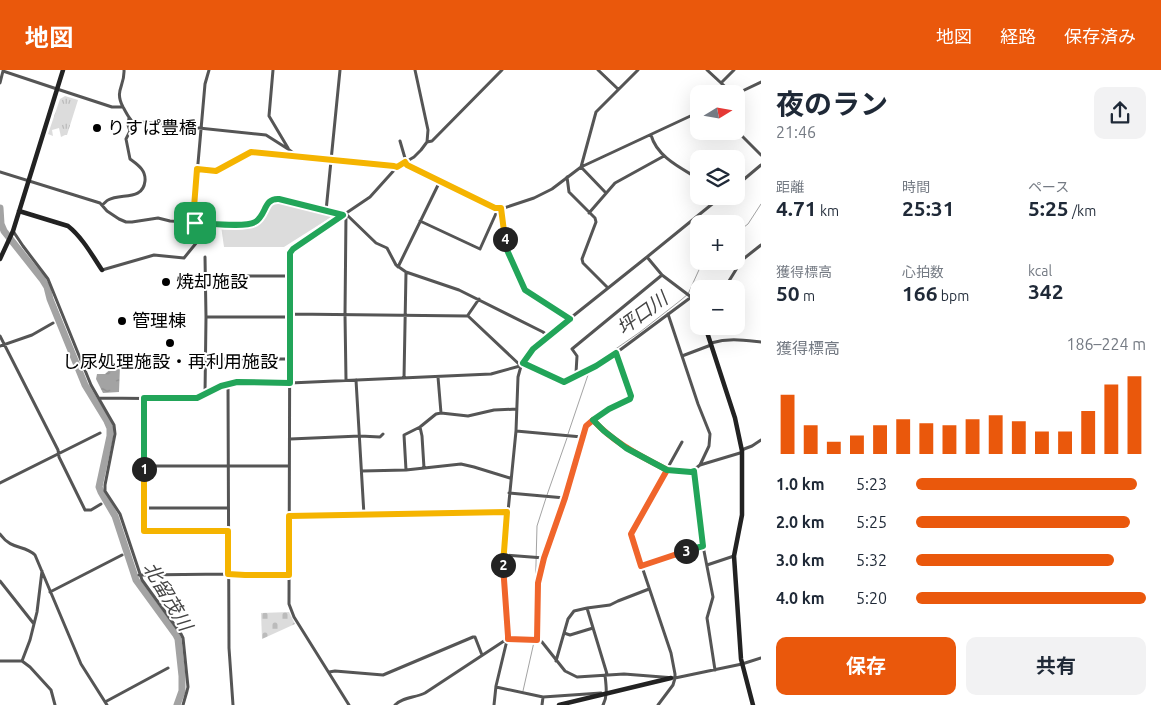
<!DOCTYPE html>
<html lang="ja">
<head>
<meta charset="utf-8">
<style>
	:root { --surface:#fff; --page:#f2f2f3; --text:#1f2937; --muted:#747a83; --accent:#ea580c }
	body { margin:0; font-family:Ubuntu,"Noto Sans JP",sans-serif; background:var(--page); color:var(--text); height:100vh; display:flex; flex-direction:column; font-size:19px; white-space:nowrap }
	* { box-sizing:border-box; margin:0 }
	p { font-size:16px; color:var(--muted) }
	.icon { flex:none; width:28px; height:28px; fill:none; stroke:currentColor; stroke-width:2; stroke-linecap:round; stroke-linejoin:round }
	.map { position:relative; flex:1; overflow:hidden }
	.drawer { display:flex; flex-direction:column; background:var(--surface); width:400px }
	.drawer>* { flex:none }
	.needle { width:32px; rotate:79deg }
	.buttons { position:absolute; left:690px; top:15px; display:grid; gap:10px }
	.buttons a { display:grid; place-items:center; width:55px; height:55px; border-radius:10px; background:var(--surface); box-shadow:0 5px 20px #0002; font-size:25px }
	.pin { position:absolute; display:grid; place-items:center; width:42px; height:42px; color:#fff; margin:-21px; border-radius:10px; box-shadow:0 2px 8px #0006 }
	.km { position:absolute; width:25px; height:25px; margin:-12px; border-radius:50%; background:#222; color:#fff; font-size:14px; line-height:25px; text-align:center }
	.round { display:grid; place-items:center; flex:none; width:52px; height:52px; border-radius:10px; background:var(--page) }
	.head { display:flex; align-items:center; justify-content:space-between; height:85px; padding:0 15px }
	h1 { font-size:28px; font-weight:700; line-height:38px }
	.metrics { display:grid; grid-template-columns:repeat(3,1fr); gap:8px; height:85px; padding:5px 15px }
	.metrics div { display:grid; align-content:center }
	.metrics b { font-size:21px; font-weight:700 }
	.metrics small { font-size:14px; font-weight:400 }
	.metrics p { font-size:14px }
	.chart { height:140px; padding:10px 15px }
	.chart p { display:flex; justify-content:space-between }
	.chart svg { width:100%; height:90px; margin-top:5px; stroke:var(--accent); stroke-width:6 }
	.cta { display:flex; gap:10px; margin-top:auto; padding:10px 15px }
	.cta a { flex:1; height:58px; border-radius:10px; background:var(--accent); color:#fff; font-size:20px; font-weight:700; line-height:58px; text-align:center }
	.cta a+a { background:var(--page); color:var(--text) }
	ul { padding:0 15px; list-style:none; font-size:16px }
	li { display:grid; grid-template-columns:80px 60px 1fr; align-items:center; height:38px }
	li i { height:12px; border-radius:6px; background:var(--accent) }
	header { display:flex; align-items:center; gap:30px; box-sizing:border-box; height:70px; padding:0 25px; background:var(--accent); color:#fff }
	header strong { font-size:24px }
	nav { display:flex; gap:28px; margin-inline-start:auto; font-size:18px }
	main { display:flex; flex:1; min-height:0 }
	.map>svg:first-child { display:block }
</style>
</head>
<body>
<header>
<strong>地図</strong>
<nav><a>地図</a><a>経路</a><a>保存済み</a></nav>
</header>
<main>
<div class="map">
<svg width="761" height="635" viewBox="0 0 761 635">
	<defs>
		<pattern id="grass-tufts" width="24" height="20" patternUnits="userSpaceOnUse" patternTransform="scale(1.25)"><rect width="24" height="20" fill="#dcdcdc"/><path d="M3 7l-1-3M5 7V3M7 7l1-3M15 17l-1-3M17 17v-4M19 17l1-3" fill="none" stroke="#bbb"/></pattern>
		<pattern id="cemetery-stones" width="16" height="16" patternUnits="userSpaceOnUse" patternTransform="scale(1.25)"><rect width="16" height="16" fill="#dcdcdc"/><path d="M2 7V4a2 2 0 0 1 4 0v3zM10 15v-3a2 2 0 0 1 4 0v3z" fill="#bbb"/></pattern>
		<pattern id="water-ripples" width="26" height="14" patternUnits="userSpaceOnUse" patternTransform="scale(1.25)"><rect width="26" height="14" fill="#a3a3a3"/><path d="M2 4q2-2 4 0t4 0M15 11q2-2 4 0t4 0" fill="none" stroke="#8b8b8b"/></pattern>
	</defs>
	<rect width="100%" height="100%" fill="#fff"/>
	<path fill="url(#grass-tufts)" d="M65 26 78 30 67 65H65L61 67 59 58 52 60 53 66 48 64 60 29Z"/>
	<path fill="url(#cemetery-stones)" d="M289 542 295 554 262 569 261 543Z"/>
	<path fill="#dcdcdc" d="M275 130 333 146 284 177H224L221 156C235 156 255 160 264 148 268 142 268 135 275 130Z"/>
	<path fill="url(#water-ripples)" d="M114 296H120L119 322 103 323 96 309 97 304H105Z"/>
	<g fill="none" stroke-linecap="round" stroke-linejoin="round">
		<path stroke="#a3a3a3" stroke-width="1" d="M736 163 748 154 761 134
			M568 364 591 296 640 262 681 230 688 224 703 191
			M547 425 567 368
			M534 568 537 456 546 428
			M523 621 534 572"/>
		<path stroke="#a3a3a3" stroke-width="7" d="M0 138 1 154 4 161 42 209 47 217 50 229 85 315 107 351 110 358V366L99 417 101 422 115 446 136 510 176 565 178 569 182 606V621L177 635"/>
		<path stroke="#555" stroke-width="3" d="M124 0C125 16 114 20 123 37 126 42 128 47 132 51L266 65 288 79 297 86 394 95 397 97
			M273 0 269 46 288 78
			M598 0 618 19
			M707 0 733 24
			M3 1 57 19 112 37H123
			M0 13 3 1
			M721 13 734 0
			M736 24 761 12
			M736 60 761 85
			M651 65C657 87 681 98 699 109
			M400 71 407 95 495 138H504L534 128 552 119 581 97 699 42
			M427 72 432 71 502 0
			M197 99 216 101 251 82 297 86
			M0 102 100 133 107 141 119 149 126 152H132L158 148 170 151 246 155C252 153 256 152 260 147 268 139 265 128 279 129L342 145
			M567 107 569 122 595 148 596 152 582 189 583 193 608 218
			M736 116 761 95
			M606 123 581 97 596 42 638 0
			M102 135C104 134 106 131 108 130 121 123 143 131 145 111 146 100 138 95 130 89L126 69 130 61 128 55 129 48
			M501 138 507 181 525 220 570 249
			M326 141 340 0
			M589 143 615 113 664 86
			M346 144 376 173 387 178 396 195 406 202 459 220 543 262 548 266 647 187 662 205 699 233
			M420 151 480 179 498 139
			M13 161 23 176 48 209 91 315 114 355 115 364 105 415V421L120 444 142 510 181 564 183 568 188 617 187 621 183 635
			M205 187 206 247
			M647 187 722 126
			M398 197 440 111
			M102 200 154 185 184 188 197 172 195 153 193 150 205 14 209 0
			M206 206H290
			M724 219 742 190 761 175
			M290 244 468 246 521 296
			M668 244 698 334 710 364 709 376 700 395
			M468 245 479 229
			M0 266 58 380 59 387 85 440H91L101 434
			M711 273C729 268 742 270 761 272
			M0 276 32 265 53 253
			M682 286 711 275
			M206 289H290
			M523 293 564 312H566L596 296 616 283 690 228
			M578 306 576 303 577 286 572 279 662 205
			M438 307 441 343 468 346 494 340 517 339
			M404 308 406 202
			M346 310 345 245 346 144
			M356 310 364 445
			M228 313 229 578 233 635
			M205 324 206 247H290
			M99 328 192 329 197 328 221 316 237 312 290 313 491 304 520 296
			M144 328V461H228
			M593 350 604 361 626 378 667 400 691 402 700 395 740 383 744 379 752 376 761 370
			M420 357 422 366 424 398
			M516 361 582 367
			M290 369 360 366 380 367 383 364
			M144 396H289
			M406 400 404 365 420 357 436 344 441 343
			M362 401 406 400 461 394 474 397 510 408
			M694 401 703 476 713 527 707 548 715 600
			M0 413 100 363
			M509 423 565 428
			M144 438H228
			M289 446 507 442
			M0 464C12 481 24 474 35 485L81 594 107 635
			M503 485 544 488
			M707 495 734 486
			M641 496 703 476
			M139 505 228 504 245 505H289
			M0 511 34 554
			M50 522 122 485
			M587 538 607 604
			M564 563 570 565 593 558
			M537 570 538 513 544 488 565 428 585 356C597 344 615 336 630 329L631 326 616 283
			M0 591H22L30 597 51 620 55 635
			M22 591 30 570 37 542 42 501
			M556 591 568 549 574 541 587 538 610 535 618 531 649 519
			M329 602 335 601 383 605 473 567H475L482 585
			M496 617 543 627 601 623
			M105 632 168 598
			M349 635 294 547 289 534 290 183 293 179 370 127 397 97 414 87 421 80 427 72 428 60 415 0
			M395 635C402 627 415 628 425 623L507 569 537 570 542 572 565 601 577 607 624 604 675 608 742 594 761 588
			M494 635 496 616 508 566 503 492 516 361 518 307 521 296 528 286 533 279 548 266
			M542 635 543 627
			M603 635C608 626 606 615 605 605
			M658 635 673 615 675 608V604L671 583 631 464 682 372"/>
		<path stroke="#222" stroke-width="4.5" d="M19 141 68 156C82 167 92 185 102 200
			M0 189 13 161 63 0
			M705 256 735 348 742 381V445L734 486 741 589 753 635
			M559 635 671 608"/>
	</g>
	<g fill="none" stroke-linecap="round" stroke-linejoin="round">
		<defs>
			<path id="split-1" d="M144 399V328H197L221 316 237 312 290 313V183L293 179 343 145 279 129C263 128 267 145 255 152 245 158 208 153 195 153"/>
			<path id="split-2" d="M144 399V461H228V504L245 505H289V446L507 442 503 495"/>
			<path id="split-3" d="M503 495 508 566V569L537 570 538 513 544 488 565 428 586 356 593 350C614 373 639 385 667 400L631 464 641 496 686 481"/>
			<path id="split-4" d="M505 169 507 180 525 220 570 249 533 279 523 293 564 312 596 296 616 283 631 326 630 329 609 339 593 350 604 361 626 378 639 385 667 400 691 402 694 401 703 476 686 481"/>
			<path id="split-5" d="M195 153 193 150 197 99 216 101 251 82 394 96 397 97 405 92 407 95 495 138H501L505 169"/>
		</defs>
		<use href="#split-1" stroke="#fff" stroke-width="10"/>
		<use href="#split-2" stroke="#fff" stroke-width="10"/>
		<use href="#split-3" stroke="#fff" stroke-width="10"/>
		<use href="#split-4" stroke="#fff" stroke-width="10"/>
		<use href="#split-5" stroke="#fff" stroke-width="10"/>
		<use href="#split-1" stroke="#22a559" stroke-width="6"/>
		<use href="#split-2" stroke="#f5b400" stroke-width="6"/>
		<use href="#split-3" stroke="#f0652b" stroke-width="6"/>
		<use href="#split-4" stroke="#22a559" stroke-width="6"/>
		<use href="#split-5" stroke="#f5b400" stroke-width="6"/>
	</g>
	<g fill="#000" stroke="#fff" stroke-width="2">
		<circle cx="97" cy="58" r="5"/>
		<circle cx="166" cy="212" r="5"/>
		<circle cx="122" cy="251" r="5"/>
		<circle cx="170" cy="273" r="5"/>
	</g>
	<g text-anchor="middle" stroke-width="4" stroke-linejoin="round" paint-order="stroke">
		<g font-size="18" fill="#000" stroke="#fff" text-anchor="start">
			<text x="107" y="64">りすぱ豊橋</text>
			<text x="176" y="218">焼却施設</text>
			<text x="132" y="257">管理棟</text>
			<text x="170" y="298" text-anchor="middle">し尿処理施設・再利用施設</text>
		</g>
		<g font-size="19" font-style="italic" fill="#444" stroke="#fff">
			<text transform="translate(642 243) rotate(-36)" y="7">坪口川</text>
			<text transform="translate(168 526) rotate(59)" y="7">北留茂川</text>
		</g>
	</g>
</svg>
<div class="buttons">
<a><svg class="needle" viewBox="-14 -14 28 28"><path d="M0-13l5 13h-10z" fill="#e53935"/><path d="M0 13l5-13h-10z" fill="#747a83"/></svg></a>
<a><svg class="icon" aria-label="layers" viewBox="0 0 24 24"><path d="M12 4l9 5-9 5-9-5zM3 14l9 5 9-5"/></svg></a>
<a>+</a>
<a>−</a>
</div>
<div class="pin" style="left:195px;top:153px;background:#1e9e55"><svg class="icon" aria-label="arrive" viewBox="0 0 24 24"><path d="M6 21V4h12l-3 4 3 4H6"/></svg></div>
<b class="km" style="left:144px;top:399px">1</b>
<b class="km" style="left:503px;top:495px">2</b>
<b class="km" style="left:686px;top:481px">3</b>
<b class="km" style="left:505px;top:169px">4</b>
</div>
<section class="drawer">
<div class="head"><div><h1>夜のラン</h1><p>21:46</p></div><a class="round"><svg class="icon" aria-label="share" viewBox="0 0 24 24"><path d="M12 15V3M7 8l5-5 5 5M5 13v7h14v-7"/></svg></a></div>
<div class="metrics">
<div><p>距離</p><b>4.71<small> km</small></b></div>
<div><p>時間</p><b>25:31</b></div>
<div><p>ペース</p><b>5:25<small> /km</small></b></div>
</div>
<div class="metrics">
<div><p>獲得標高</p><b>50<small> m</small></b></div>
<div><p>心拍数</p><b>166<small> bpm</small></b></div>
<div><p>kcal</p><b>342</b></div>
</div>
<div class="chart"><p><span>獲得標高</span>186–224 m</p>
<svg viewBox="0 0 160 44" preserveAspectRatio="none"><path d="M5 44V15M15 44V30M25 44V38M35 44V35M45 44V30M55 44V27M65 44V29M75 44V30M85 44V27M95 44V25M105 44V28M115 44V33M125 44V33M135 44V23M145 44V10M155 44V6"/></svg>
</div>
<ul>
<li><b>1.0 km</b>5:23<i style="width:96%"></i></li>
<li><b>2.0 km</b>5:25<i style="width:93%"></i></li>
<li><b>3.0 km</b>5:32<i style="width:86%"></i></li>
<li><b>4.0 km</b>5:20<i style="width:100%"></i></li>
</ul>
<div class="cta"><a>保存</a><a>共有</a></div>
</section>
</main>
</body>
</html>
